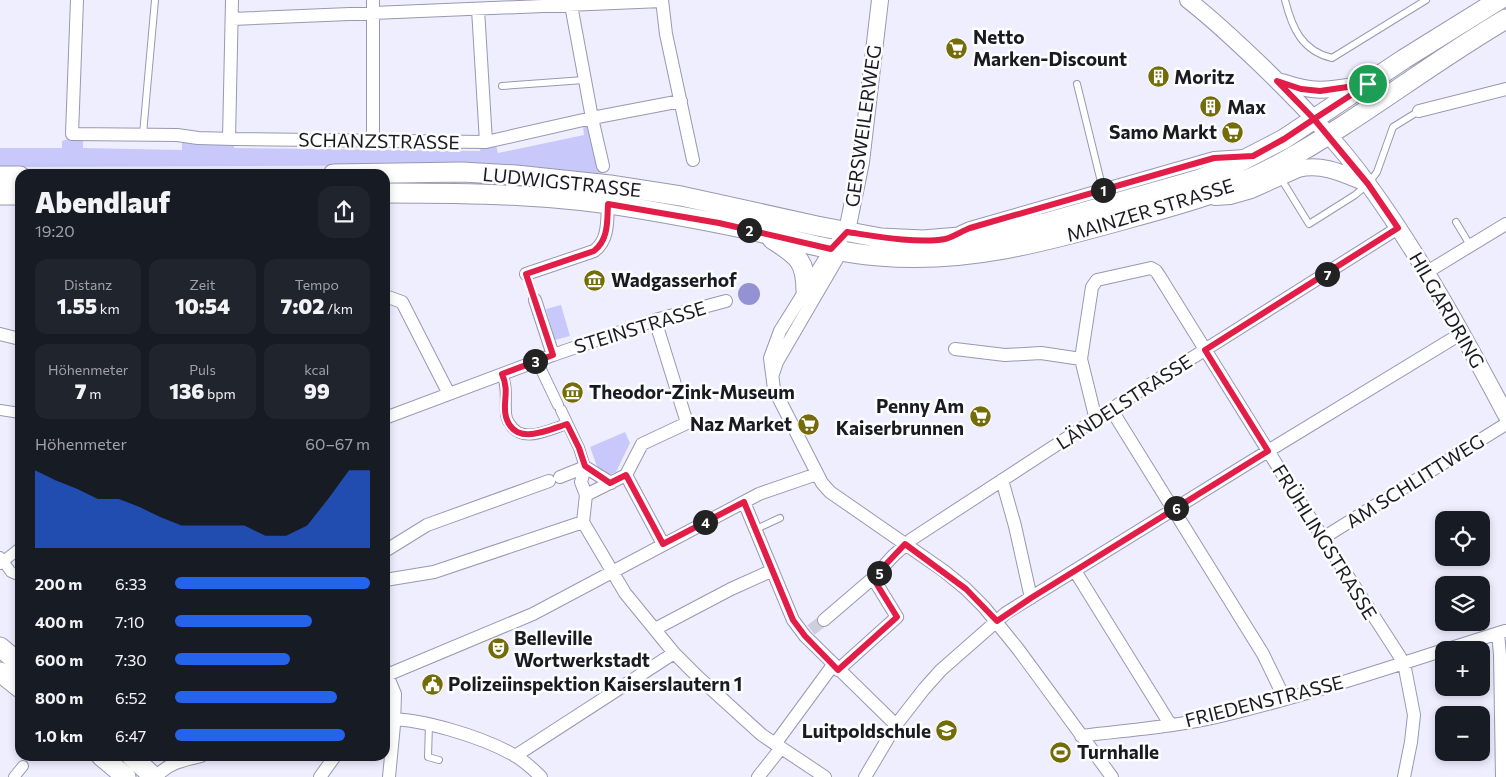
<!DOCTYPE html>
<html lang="de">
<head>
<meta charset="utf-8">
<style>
	:root { --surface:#171b24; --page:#20242c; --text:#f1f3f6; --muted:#9ea1a6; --accent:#2563eb }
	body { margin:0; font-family:Commissioner,sans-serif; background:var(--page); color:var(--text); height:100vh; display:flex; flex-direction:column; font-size:19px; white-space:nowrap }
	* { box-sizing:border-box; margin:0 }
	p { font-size:16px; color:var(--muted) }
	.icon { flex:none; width:28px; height:28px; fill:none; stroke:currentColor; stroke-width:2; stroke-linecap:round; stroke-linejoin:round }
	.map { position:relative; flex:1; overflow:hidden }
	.details { position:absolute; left:15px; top:169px; width:375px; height:592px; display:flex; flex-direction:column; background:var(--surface); border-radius:15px; box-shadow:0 2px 8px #0003 }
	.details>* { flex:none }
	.fabs { position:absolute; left:1435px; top:511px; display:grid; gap:10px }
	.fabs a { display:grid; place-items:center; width:55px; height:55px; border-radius:10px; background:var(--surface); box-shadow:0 2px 8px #0003; font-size:25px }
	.pin { position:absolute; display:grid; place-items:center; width:42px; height:42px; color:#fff; margin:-21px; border:2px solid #fff; border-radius:50%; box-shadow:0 1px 5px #0007 }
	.km { position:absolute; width:25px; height:25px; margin:-12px; border-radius:50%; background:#222; color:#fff; font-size:14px; line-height:25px; text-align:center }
	.round { display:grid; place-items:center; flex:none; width:52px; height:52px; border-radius:15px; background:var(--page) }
	.headline { display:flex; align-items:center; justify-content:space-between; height:85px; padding:0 20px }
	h1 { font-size:28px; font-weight:800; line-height:38px }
	.metrics { display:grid; grid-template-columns:repeat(3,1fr); gap:8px; height:85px; padding:5px 20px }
	.metrics div { display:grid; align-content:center; border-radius:12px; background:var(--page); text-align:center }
	.metrics b { font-size:21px; font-weight:800 }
	.metrics small { font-size:14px; font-weight:400 }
	.metrics p { font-size:14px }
	.chart { height:140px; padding:10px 20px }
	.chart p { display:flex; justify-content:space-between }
	.chart svg { width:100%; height:90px; margin-top:5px; fill:var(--accent); opacity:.7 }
	ul { padding:0 20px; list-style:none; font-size:16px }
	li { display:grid; grid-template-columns:80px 60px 1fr; align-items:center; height:38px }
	li i { height:12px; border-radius:6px; background:var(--accent) }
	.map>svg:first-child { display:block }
</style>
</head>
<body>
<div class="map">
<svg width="1506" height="777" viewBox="0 0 1506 777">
	<rect width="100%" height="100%" fill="#eef"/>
	<path fill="#c9c8fa" d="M592 124 599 167 604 177 462 165 0 167V148H62V141L73 137 83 138V148L182 150V143H234V148L480 151 481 146 496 145 498 153 584 135 583 126Z
		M561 305 570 336 555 340 546 309Z
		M625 432 630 443 616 472 608 475 598 469 590 447Z"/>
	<path fill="#9592d3" d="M738 294a11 11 0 1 1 22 0a11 11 0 1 1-22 0Z"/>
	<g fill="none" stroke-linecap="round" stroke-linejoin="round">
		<path stroke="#cecede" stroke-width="12" stroke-dasharray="12 6" stroke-linecap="butt" d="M811 630 824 620"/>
		<defs>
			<path id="service" d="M1285 0C1292 28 1302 51 1332 58L1426 0
				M1077 84 1103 190
				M502 86 584 80
				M143 134 155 0
				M1280 177 1309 224 1355 195 1368 184 1377 172 1393 127 1419 111
				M1456 222 1470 245
				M526 274 535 300
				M754 530 780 518
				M429 724 428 757 439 760"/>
			<path id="pedestrian" d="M537 361 558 405
				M502 374C508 387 505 399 506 413 506 417 507 420 510 424 522 445 550 429 567 424
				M0 410 20 413
				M561 410 579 448 585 467
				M0 557 11 572 20 576
				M0 564 20 548
				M14 777 23 766"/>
			<path id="minor" d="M77 0 72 134 177 135 198 138 234 139 486 142 592 118 681 101
				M662 0 666 34 693 160
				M571 5 592 118 603 166
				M478 9 486 142
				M232 19 662 1
				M1419 111 1506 89
				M229 139 232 0
				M373 141V0
				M847 231 831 249 780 331 770 358 774 389 822 483 830 492 944 571 966 589 984 607 1018 649 1112 777
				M961 232 970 228 1214 158 1245 156
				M1427 272 1506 224
				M526 274 594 251C609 240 607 221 608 204
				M385 297H388L402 302 449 394
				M535 300 553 355
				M655 320 687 423 642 444 626 475 663 544
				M0 334 20 339
				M955 349 1005 355 1041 353 1081 359
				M773 374 777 362 837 259 842 245
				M1111 409 1263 654 1280 689 1283 699
				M385 418 553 355 655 320 726 301
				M1096 420 1081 359 1092 287 1097 280 1151 268 1156 271 1160 277 1298 499 1404 663 1414 715 1411 742 1404 777
				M585 467 581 482 586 495 583 522 625 593 674 653 698 677 762 735 825 777
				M585 467 611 483
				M560 477 585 467
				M1002 480 1015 526 1031 598
				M586 495 626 475
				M744 502 793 620 805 636 896 725
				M1323 538 1506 424
				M385 551 427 525 549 481
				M1075 571 1170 724
				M385 580 434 572 583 522
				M824 620 873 578 893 556 912 539 1119 404 1398 228
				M655 629 731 589 771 571
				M1498 633 1500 655 1502 777
				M1445 650 1505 631
				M385 670 395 694 394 725 389 777
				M838 670 897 617 873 578
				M387 675 533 614 759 494 817 474
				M385 719C421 718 482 737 514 755 524 761 533 769 541 777
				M1081 736C1127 730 1175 727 1221 716 1296 698 1370 674 1444 650
				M775 744 833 665
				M515 756 674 653
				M156 777C168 763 183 760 201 756
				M320 777 335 756
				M758 777 781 748
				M865 777 896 725 924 689 941 670 1006 613 1268 451 1462 333"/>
			<path id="tertiary" d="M1188 0C1214 20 1238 43 1262 66 1300 103 1337 141 1368 184 1421 257 1464 336 1506 415
				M1282 82C1317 94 1329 90 1365 84
				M1215 197 1230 196 1251 190 1298 169C1323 163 1344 174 1366 183
				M847 231 861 162 880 0"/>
			<path id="secondary" d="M333 174 462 172 516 175 610 185 681 196 817 226 881 238 923 240 996 234 1049 222 1197 180 1226 169 1284 139 1404 59 1499 0
				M0 176H20
				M385 193C471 193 555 194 640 209 681 216 722 223 763 233 801 242 839 253 879 256 966 264 1048 241 1130 218 1182 204 1233 190 1281 163 1359 120 1429 64 1506 19
				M0 195H20
				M772 239C796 255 806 259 806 291
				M0 647 20 664
				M0 672 20 688
				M101 756 126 777
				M131 756 154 777"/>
		</defs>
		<use href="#service" stroke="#9898b1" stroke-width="8"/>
		<use href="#pedestrian" stroke="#9898b1" stroke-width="12"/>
		<use href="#minor" stroke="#9898b1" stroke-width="14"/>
		<use href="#tertiary" stroke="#9898b1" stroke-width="18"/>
		<use href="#secondary" stroke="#9898b1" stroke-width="21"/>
		<use href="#service" stroke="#fff" stroke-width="6"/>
		<use href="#pedestrian" stroke="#fff" stroke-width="10"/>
		<use href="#minor" stroke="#fff" stroke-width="12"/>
		<use href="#tertiary" stroke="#fff" stroke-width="16"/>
		<use href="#secondary" stroke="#fff" stroke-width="19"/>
	</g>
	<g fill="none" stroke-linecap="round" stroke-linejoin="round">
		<defs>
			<path id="route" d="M1368 84 1320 91 1301 89 1277 81 1314 119 1284 139 1253 156 1214 158 970 228C962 231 953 237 945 239 917 244 874 236 847 232L831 249 719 223 608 204C607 221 609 239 594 251L526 274 553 355 502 374C510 392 502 403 506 417 515 447 548 430 567 424L579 448 585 466 610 483 626 475 663 544 744 502 793 620 805 636 838 670 897 617 873 578 905 544 966 589 997 621 1031 598 1268 451 1205 350 1398 228 1368 184 1314 119 1368 84"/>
		</defs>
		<use href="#route" stroke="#fff" stroke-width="10"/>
		<use href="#route" stroke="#e11d48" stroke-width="6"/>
	</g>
	<defs>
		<symbol id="supermarket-disc" viewBox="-11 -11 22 22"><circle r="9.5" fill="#736c08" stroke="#fdfdfd"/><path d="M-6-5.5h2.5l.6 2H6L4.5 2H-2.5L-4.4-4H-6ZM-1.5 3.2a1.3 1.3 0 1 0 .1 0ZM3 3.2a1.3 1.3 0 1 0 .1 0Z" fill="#fff"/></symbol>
		<symbol id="building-disc" viewBox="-11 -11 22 22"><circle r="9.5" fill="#736c08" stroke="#fdfdfd"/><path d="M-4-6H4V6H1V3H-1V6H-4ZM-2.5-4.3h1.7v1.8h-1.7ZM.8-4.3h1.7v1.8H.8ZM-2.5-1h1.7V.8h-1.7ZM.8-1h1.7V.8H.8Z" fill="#fff"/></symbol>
		<symbol id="museum-disc" viewBox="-11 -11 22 22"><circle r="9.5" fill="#736c08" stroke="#fdfdfd"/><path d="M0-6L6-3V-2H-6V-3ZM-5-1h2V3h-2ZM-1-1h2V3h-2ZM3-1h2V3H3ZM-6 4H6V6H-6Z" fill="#fff"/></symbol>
		<symbol id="theatre-disc" viewBox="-11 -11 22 22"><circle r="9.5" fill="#736c08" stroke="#fdfdfd"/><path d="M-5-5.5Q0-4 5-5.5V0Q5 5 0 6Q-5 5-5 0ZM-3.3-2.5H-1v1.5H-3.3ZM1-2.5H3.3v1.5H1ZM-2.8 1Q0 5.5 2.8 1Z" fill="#fff"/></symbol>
		<symbol id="civic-disc" viewBox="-11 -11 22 22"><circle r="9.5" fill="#736c08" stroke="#fdfdfd"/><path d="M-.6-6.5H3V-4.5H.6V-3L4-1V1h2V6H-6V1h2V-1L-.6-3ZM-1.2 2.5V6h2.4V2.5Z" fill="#fff"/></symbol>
		<symbol id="school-disc" viewBox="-11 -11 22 22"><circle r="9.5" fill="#736c08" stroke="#fdfdfd"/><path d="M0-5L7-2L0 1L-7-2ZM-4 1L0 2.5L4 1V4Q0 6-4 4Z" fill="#fff"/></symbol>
		<symbol id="stadium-disc" viewBox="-11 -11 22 22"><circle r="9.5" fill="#736c08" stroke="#fdfdfd"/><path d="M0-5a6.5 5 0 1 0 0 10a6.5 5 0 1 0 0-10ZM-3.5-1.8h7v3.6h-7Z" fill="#fff"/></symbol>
	</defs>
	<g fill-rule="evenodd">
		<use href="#supermarket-disc" x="944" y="36" width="25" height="25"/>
		<use href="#building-disc" x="1146" y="64" width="25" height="25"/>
		<use href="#building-disc" x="1198" y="94" width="25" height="25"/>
		<use href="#supermarket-disc" x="1220" y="120" width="25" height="25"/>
		<use href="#museum-disc" x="582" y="268" width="25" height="25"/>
		<use href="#museum-disc" x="560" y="380" width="25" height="25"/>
		<use href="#supermarket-disc" x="968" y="404" width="25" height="25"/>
		<use href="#supermarket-disc" x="796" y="412" width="25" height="25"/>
		<use href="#theatre-disc" x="486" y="636" width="25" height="25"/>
		<use href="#civic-disc" x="420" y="672" width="25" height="25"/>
		<use href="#school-disc" x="934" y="718" width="25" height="25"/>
		<use href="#stadium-disc" x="1048" y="740" width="25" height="25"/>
	</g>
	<g text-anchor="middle" stroke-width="5" stroke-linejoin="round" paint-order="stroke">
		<g font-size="19" font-weight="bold" fill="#1a1a23" stroke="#fdfdfd" text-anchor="start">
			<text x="973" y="44">Netto<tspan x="973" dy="22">Marken-Discount</tspan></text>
			<text x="1174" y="84">Moritz</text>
			<text x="1227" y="114">Max</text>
			<text x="1217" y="139" text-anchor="end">Samo Markt</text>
			<text x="611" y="287">Wadgasserhof</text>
			<text x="589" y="399">Theodor-Zink-Museum</text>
			<text x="964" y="413" text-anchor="end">Penny Am<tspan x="964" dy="22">Kaiserbrunnen</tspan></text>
			<text x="792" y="431" text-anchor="end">Naz Market</text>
			<text x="514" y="645">Belleville<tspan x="514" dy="22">Wortwerkstadt</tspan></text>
			<text x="448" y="691">Polizeiinspektion Kaiserslautern 1</text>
			<text x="931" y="738" text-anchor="end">Luitpoldschule</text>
			<text x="1077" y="759">Turnhalle</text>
		</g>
		<g font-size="19" fill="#1a1a23" stroke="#fdfdfd">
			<text transform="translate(863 126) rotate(-82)" y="7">GERSWEILERWEG</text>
			<text transform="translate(379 141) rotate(1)" y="7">SCHANZSTRASSE</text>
			<text transform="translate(562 182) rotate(6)" y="7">LUDWIGSTRASSE</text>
			<text transform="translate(1150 210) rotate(-17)" y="7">MAINZER STRASSE</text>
			<text transform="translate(1447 310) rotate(60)" y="7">HILGARDRING</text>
			<text transform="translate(640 327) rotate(-17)" y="7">STEINSTRASSE</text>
			<text transform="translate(1124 402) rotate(-33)" y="7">LÄNDELSTRASSE</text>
			<text transform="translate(1415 481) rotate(-32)" y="7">AM SCHLITTWEG</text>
			<text transform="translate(1325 542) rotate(58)" y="7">FRÜHLINGSTRASSE</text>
			<text transform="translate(1264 701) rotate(-14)" y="7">FRIEDENSTRASSE</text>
		</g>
	</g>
</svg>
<div class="fabs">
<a><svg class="icon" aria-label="locate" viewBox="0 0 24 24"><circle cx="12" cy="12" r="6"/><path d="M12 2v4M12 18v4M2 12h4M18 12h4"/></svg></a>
<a><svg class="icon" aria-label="layers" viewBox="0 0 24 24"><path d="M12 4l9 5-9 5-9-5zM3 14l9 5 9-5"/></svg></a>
<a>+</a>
<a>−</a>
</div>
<div class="pin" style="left:1368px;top:84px;background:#1e9e55"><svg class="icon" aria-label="arrive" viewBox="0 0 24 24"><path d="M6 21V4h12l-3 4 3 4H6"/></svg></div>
<b class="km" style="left:1103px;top:190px">1</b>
<b class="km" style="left:749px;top:230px">2</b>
<b class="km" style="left:535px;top:361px">3</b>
<b class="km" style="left:705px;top:522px">4</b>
<b class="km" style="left:879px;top:573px">5</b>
<b class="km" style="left:1176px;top:508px">6</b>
<b class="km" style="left:1327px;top:274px">7</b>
<section class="details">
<div class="headline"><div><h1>Abendlauf</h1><p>19:20</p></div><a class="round"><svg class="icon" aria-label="share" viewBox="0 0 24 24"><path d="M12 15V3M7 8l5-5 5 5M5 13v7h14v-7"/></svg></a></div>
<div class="metrics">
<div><p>Distanz</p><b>1.55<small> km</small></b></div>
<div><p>Zeit</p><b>10:54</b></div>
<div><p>Tempo</p><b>7:02<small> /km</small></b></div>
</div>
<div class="metrics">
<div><p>Höhenmeter</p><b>7<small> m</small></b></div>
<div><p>Puls</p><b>136<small> bpm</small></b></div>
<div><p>kcal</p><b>99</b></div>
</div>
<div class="chart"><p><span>Höhenmeter</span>60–67 m</p>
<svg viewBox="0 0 160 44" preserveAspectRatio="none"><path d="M0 44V6L10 11L20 15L30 20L40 20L50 24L60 29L70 33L80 33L90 33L100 33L110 38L120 38L130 33L140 20L150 6L160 6V44z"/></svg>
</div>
<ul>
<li><b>200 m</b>6:33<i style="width:100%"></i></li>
<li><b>400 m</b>7:10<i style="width:70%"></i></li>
<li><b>600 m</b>7:30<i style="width:59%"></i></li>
<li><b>800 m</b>6:52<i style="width:83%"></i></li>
<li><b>1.0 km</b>6:47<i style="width:87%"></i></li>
</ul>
</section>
</div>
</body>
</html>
